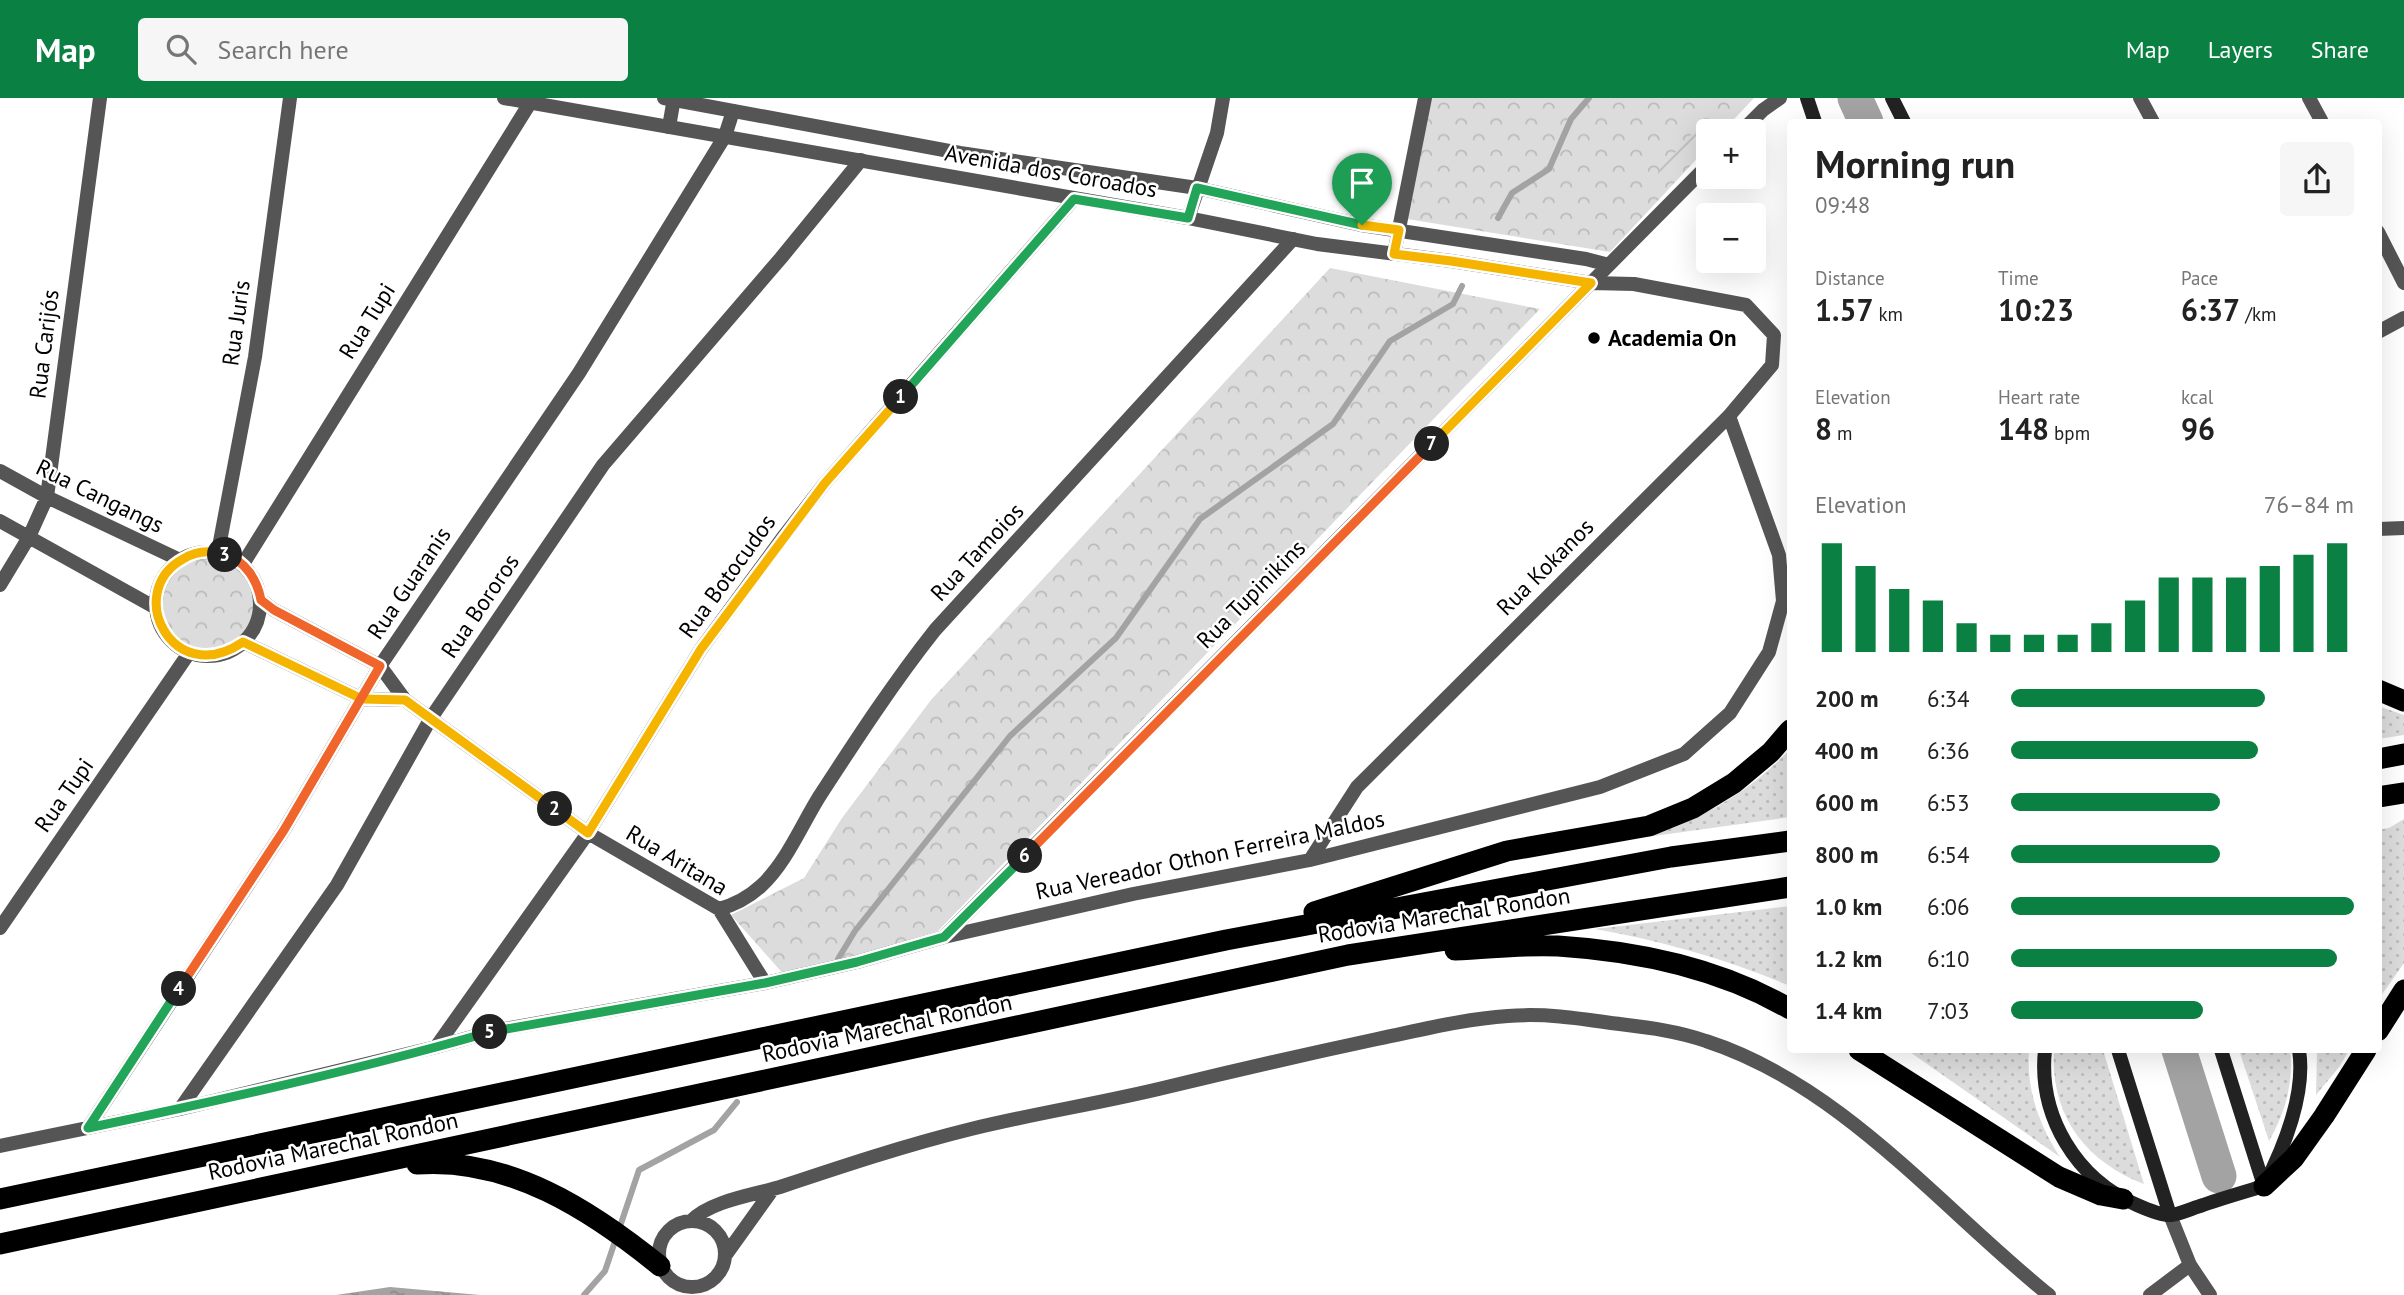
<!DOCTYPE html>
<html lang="en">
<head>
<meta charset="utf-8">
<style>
	:root { --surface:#fff; --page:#f6f6f6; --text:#222; --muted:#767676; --accent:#0b8043 }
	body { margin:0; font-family:"PT Sans",sans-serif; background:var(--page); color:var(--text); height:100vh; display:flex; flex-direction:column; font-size:26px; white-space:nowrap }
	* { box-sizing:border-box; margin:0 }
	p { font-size:23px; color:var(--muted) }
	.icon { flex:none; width:38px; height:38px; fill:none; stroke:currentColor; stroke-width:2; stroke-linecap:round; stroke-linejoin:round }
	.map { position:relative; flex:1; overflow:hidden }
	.sheet { position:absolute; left:1787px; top:21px; width:595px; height:934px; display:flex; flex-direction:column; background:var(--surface); border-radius:7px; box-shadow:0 7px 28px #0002 }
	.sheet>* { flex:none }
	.controls { position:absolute; left:1696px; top:21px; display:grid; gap:14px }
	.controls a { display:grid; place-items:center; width:70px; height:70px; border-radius:7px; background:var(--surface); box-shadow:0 7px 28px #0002; font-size:35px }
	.pin { position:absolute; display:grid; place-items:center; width:60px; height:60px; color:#fff; margin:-72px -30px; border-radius:50% 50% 50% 0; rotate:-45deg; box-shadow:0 0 7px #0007 }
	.pin .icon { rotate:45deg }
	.km { position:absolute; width:35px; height:35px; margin:-18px; border-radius:50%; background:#222; color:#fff; font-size:19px; line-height:35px; text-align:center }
	.round { display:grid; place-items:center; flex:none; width:74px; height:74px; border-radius:7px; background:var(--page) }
	.overview { display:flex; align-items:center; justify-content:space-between; height:119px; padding:0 28px }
	h1 { font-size:38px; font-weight:600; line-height:52px }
	.figures { display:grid; grid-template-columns:repeat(3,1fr); gap:10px; height:119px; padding:7px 28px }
	.figures div { display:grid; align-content:center }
	.figures b { font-size:30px; font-weight:600 }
	.figures small { font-size:19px; font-weight:400 }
	.figures p { font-size:19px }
	.chart { height:196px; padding:14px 28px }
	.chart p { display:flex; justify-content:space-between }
	.chart svg { width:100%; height:126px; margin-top:7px; stroke:var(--accent); stroke-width:6 }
	ul { padding:0 28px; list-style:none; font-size:23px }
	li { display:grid; grid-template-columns:112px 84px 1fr; align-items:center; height:52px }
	li i { height:18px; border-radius:9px; background:var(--accent) }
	header { display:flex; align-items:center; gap:42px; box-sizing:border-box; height:98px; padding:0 35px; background:var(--accent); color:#fff }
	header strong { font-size:33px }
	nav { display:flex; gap:38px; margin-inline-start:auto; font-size:24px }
	.search { width:490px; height:63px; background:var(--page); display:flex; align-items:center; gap:18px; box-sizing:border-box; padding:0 24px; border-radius:7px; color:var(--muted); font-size:26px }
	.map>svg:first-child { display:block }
</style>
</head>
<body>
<header>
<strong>Map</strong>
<div class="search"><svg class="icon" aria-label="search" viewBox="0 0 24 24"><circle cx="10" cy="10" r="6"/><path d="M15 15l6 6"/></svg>Search here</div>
<nav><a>Map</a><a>Layers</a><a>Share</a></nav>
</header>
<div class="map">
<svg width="2404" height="1197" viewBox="0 0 2404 1197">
	<defs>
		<pattern id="grass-dots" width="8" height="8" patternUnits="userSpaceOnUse" patternTransform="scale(1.75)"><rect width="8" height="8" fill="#dcdcdc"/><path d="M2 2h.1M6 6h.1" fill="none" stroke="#bbb" stroke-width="1.8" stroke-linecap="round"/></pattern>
		<pattern id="park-crowns" width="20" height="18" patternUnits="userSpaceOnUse" patternTransform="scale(1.75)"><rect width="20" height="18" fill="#dcdcdc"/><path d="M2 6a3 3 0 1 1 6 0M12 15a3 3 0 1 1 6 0" fill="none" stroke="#bbb"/></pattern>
		<pattern id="garden-furrows" width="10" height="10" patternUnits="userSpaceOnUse" patternTransform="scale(1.75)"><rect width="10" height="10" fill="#dcdcdc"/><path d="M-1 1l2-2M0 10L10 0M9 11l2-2" fill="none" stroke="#bbb"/></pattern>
		<pattern id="water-ripples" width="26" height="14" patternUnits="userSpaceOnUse" patternTransform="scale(1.75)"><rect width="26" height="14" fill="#a3a3a3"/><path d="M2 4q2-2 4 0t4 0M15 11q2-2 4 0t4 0" fill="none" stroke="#8b8b8b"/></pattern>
	</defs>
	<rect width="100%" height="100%" fill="#fff"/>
	<path fill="url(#grass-dots)" d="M2378 608 2404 617V637L2378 641Z
		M1790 651V719L1647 739C1702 721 1750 694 1790 651Z
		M2404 721V865L2378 902V732L2389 730Z
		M1790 808V888C1727 861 1662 843 1595 831Z
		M1907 952H2029C2026 991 2039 1027 2060 1059Z
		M2054 952H2103L2144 1086C2085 1063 2050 1017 2054 952Z
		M2239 952H2290C2294 985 2285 1015 2269 1043Z
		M2317 952H2349L2340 968 2316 997Z"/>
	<path fill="url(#park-crowns)" d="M1429 0H1754L1723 33H1708V49L1610 154 1407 121Z
		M1330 170 1540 211 938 833 786 879 731 817 804 780 842 720 931 602Z
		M163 506a46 46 0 1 1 92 0a46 46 0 1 1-92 0Z"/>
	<path fill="url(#garden-furrows)" d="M1700 27H1704L1705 33 1665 78 1658 79V73Z"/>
	<path fill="url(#water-ripples)" d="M390 1189 480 1197H336Z"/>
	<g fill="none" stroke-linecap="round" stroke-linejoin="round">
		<path stroke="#a3a3a3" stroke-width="6" d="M1498 120 1512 95 1549 71 1571 21 1589 0
			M838 861 855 833 1010 638 1116 540 1200 421 1333 326 1390 243 1453 206 1462 188
			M584 1197 605 1173 639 1072 714 1032 737 1004"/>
		<path stroke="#a3a3a3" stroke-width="35" d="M1855 0 1866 24
			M2179 952 2219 1078"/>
		<path stroke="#555" stroke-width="14" d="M2140 0 2153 24
			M2309 0 2322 24
			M669 29 674 0
			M1188 120 1217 35 1223 0
			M2378 134 2404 185
			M1394 156 1425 0
			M2378 234 2404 220
			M0 373 47 399 180 462
			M0 423 156 510
			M2378 431 2404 430
			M218 454 255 259 290 0
			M156 506a52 52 0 1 1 104 0a52 52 0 1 1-104 0Z
			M243 466 530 5
			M0 487 29 439 47 399 100 0
			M261 502 274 512 380 568 405 602 588 735 719 811 765 885
			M243 544 362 601 405 602
			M719 811C734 807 749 799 761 788 786 765 801 728 819 699 856 642 893 585 935 532L1293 141
			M0 830 189 555
			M945 838 1591 185 1634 186 1746 207 1774 237 1772 267 1729 318 1357 689 1310 762
			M436 949 588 735 701 551 784 438 825 385 1074 101
			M180 1011 337 787 431 620 603 367 781 160 861 62
			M88 1030 284 732 380 568 579 275 725 38 733 13
			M0 1048 180 1011 436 949 493 933 765 885 857 864 944 839 1133 796 1310 762 1600 689 1684 656 1730 615 1769 554 1783 503 1779 457 1729 318
			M2170 1117 2190 1167 2210 1197
			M659 1156a33 33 0 1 1 66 0a33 33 0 1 1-66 0Z
			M691 1123C710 1103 753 1097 780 1089 843 1068 906 1047 971 1031 1036 1015 1102 1005 1167 989 1237 972 1307 956 1377 941 1421 932 1463 921 1508 918 1543 915 1577 920 1611 925 1643 929 1675 932 1706 943 1842 987 1940 1109 2049 1197
			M725 1158 773 1091
			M2150 1197 2190 1167"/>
		<path stroke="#555" stroke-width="14" d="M504 0 1188 120 1317 146 1451 163 1591 185 1708 67
			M664 0 960 55 1197 90 1361 127 1586 161 1609 167
			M1742 33 1763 12 1780 0"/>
		<path stroke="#222" stroke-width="14" d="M1807 0 1815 24
			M1892 0 1904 24
			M2045 952C2038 1018 2076 1081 2137 1107 2146 1111 2162 1118 2172 1117 2182 1115 2193 1110 2203 1107 2223 1100 2244 1094 2264 1088 2284 1050 2306 995 2299 952
			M2118 952 2170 1117
			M2221 952 2264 1088"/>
		<path stroke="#000" stroke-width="21" d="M2378 592 2404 603
			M2378 661 2404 656
			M2378 699 2404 695
			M1314 814 1507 753 1649 728 1693 710 1734 685 1771 654 1790 632
			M1455 852C1489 851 1524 846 1558 848 1637 853 1721 871 1790 911
			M2378 933 2404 892
			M1859 952 2059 1079 2101 1097 2123 1101
			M417 1066C509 1059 591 1112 660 1168
			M2264 1088 2294 1060 2324 1018 2366 952
			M0 1101 1226 842 1671 759 1790 743
			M0 1146 1348 857 1790 789"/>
	</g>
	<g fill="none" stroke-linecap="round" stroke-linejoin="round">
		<defs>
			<path id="split-1" d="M901 299 1074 101 1188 120 1197 90 1362 127"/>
			<path id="split-2" d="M555 711 588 735 701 551 825 385 901 299"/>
			<path id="split-3" d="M225 457C211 452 196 453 183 461 123 494 173 592 243 544L362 601 405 602 555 711"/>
			<path id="split-4" d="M179 891 284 732 380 568 274 512 261 502C257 482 246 463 225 457"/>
			<path id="split-5" d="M179 891 88 1030C223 1002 358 972 490 934"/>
			<path id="split-6" d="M490 934 765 885 857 864 944 839 1025 758"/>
			<path id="split-7" d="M1025 758 1432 346"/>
			<path id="split-8" d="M1362 127 1399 132 1394 156 1451 163 1591 185 1432 346"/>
		</defs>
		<use href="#split-1" stroke="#fff" stroke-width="14"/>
		<use href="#split-2" stroke="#fff" stroke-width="14"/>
		<use href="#split-3" stroke="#fff" stroke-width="14"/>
		<use href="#split-4" stroke="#fff" stroke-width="14"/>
		<use href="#split-5" stroke="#fff" stroke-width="14"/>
		<use href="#split-6" stroke="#fff" stroke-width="14"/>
		<use href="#split-7" stroke="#fff" stroke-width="14"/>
		<use href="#split-8" stroke="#fff" stroke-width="14"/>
		<use href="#split-1" stroke="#22a559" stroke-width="9"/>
		<use href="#split-2" stroke="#f5b400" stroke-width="9"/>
		<use href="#split-3" stroke="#f5b400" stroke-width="9"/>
		<use href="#split-4" stroke="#f0652b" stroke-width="9"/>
		<use href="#split-5" stroke="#22a559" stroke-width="9"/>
		<use href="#split-6" stroke="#22a559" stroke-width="9"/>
		<use href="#split-7" stroke="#f0652b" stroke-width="9"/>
		<use href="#split-8" stroke="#f5b400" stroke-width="9"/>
	</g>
	<circle fill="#000" stroke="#fff" stroke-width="2.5" cx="1594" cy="240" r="7"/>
	<g text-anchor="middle" stroke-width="5" stroke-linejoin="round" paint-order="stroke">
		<g font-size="23" fill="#000" stroke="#fff">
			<text transform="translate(1051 73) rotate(10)" y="8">Avenida dos Coroados</text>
			<text transform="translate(367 223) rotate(-58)" y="8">Rua Tupi</text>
			<text transform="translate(236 225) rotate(-82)" y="8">Rua Juris</text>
			<text transform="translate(44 246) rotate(-83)" y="8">Rua Carijós</text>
			<text transform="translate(100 398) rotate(26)" y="8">Rua Cangangs</text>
			<text transform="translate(977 454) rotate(-47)" y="8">Rua Tamoios</text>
			<text transform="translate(1545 469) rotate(-45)" y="8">Rua Kokanos</text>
			<text transform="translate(727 478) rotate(-54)" y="8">Rua Botocudos</text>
			<text transform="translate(409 485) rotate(-56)" y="8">Rua Guaranis</text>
			<text transform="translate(1251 496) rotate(-45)" y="8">Rua Tupinikins</text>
			<text transform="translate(480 508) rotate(-56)" y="8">Rua Bororos</text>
			<text transform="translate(64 697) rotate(-55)" y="8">Rua Tupi</text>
			<text transform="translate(1210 757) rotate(-12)" y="8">Rua Vereador Othon Ferreira Maldos</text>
			<text transform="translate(677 762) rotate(31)" y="8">Rua Aritana</text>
			<text transform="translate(1444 817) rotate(-9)" y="8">Rodovia Marechal Rondon</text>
			<text transform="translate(887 930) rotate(-12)" y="8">Rodovia Marechal Rondon</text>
			<text transform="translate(333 1048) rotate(-12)" y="8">Rodovia Marechal Rondon</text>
		</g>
		<g font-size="23" font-weight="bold" fill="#000" stroke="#fff" text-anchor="start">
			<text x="1608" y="248">Academia On</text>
		</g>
	</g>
</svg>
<div class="controls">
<a>+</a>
<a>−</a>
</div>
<div class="pin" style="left:1362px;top:127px;background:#1e9e55"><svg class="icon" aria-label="arrive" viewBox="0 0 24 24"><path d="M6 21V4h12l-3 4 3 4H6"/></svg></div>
<b class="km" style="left:901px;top:299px">1</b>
<b class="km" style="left:555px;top:711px">2</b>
<b class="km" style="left:225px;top:457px">3</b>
<b class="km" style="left:179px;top:891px">4</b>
<b class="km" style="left:490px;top:934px">5</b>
<b class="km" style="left:1025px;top:758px">6</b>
<b class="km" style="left:1432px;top:346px">7</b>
<section class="sheet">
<div class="overview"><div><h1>Morning run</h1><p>09:48</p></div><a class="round"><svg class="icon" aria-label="share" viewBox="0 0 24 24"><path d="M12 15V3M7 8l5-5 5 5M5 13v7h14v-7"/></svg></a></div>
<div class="figures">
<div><p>Distance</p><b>1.57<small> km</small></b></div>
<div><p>Time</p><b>10:23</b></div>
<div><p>Pace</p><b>6:37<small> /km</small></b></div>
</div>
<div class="figures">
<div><p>Elevation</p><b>8<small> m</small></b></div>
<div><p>Heart rate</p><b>148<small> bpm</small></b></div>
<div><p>kcal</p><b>96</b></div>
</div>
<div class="chart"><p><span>Elevation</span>76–84 m</p>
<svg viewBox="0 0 160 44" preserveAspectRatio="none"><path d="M5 44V6M15 44V14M25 44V22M35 44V26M45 44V34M55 44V38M65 44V38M75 44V38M85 44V34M95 44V26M105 44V18M115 44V18M125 44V18M135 44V14M145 44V10M155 44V6"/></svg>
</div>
<ul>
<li><b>200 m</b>6:34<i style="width:74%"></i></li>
<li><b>400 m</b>6:36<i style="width:72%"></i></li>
<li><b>600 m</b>6:53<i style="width:61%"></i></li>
<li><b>800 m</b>6:54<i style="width:61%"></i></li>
<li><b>1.0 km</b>6:06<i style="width:100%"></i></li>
<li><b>1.2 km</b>6:10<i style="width:95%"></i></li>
<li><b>1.4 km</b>7:03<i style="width:56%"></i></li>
</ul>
</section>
</div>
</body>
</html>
